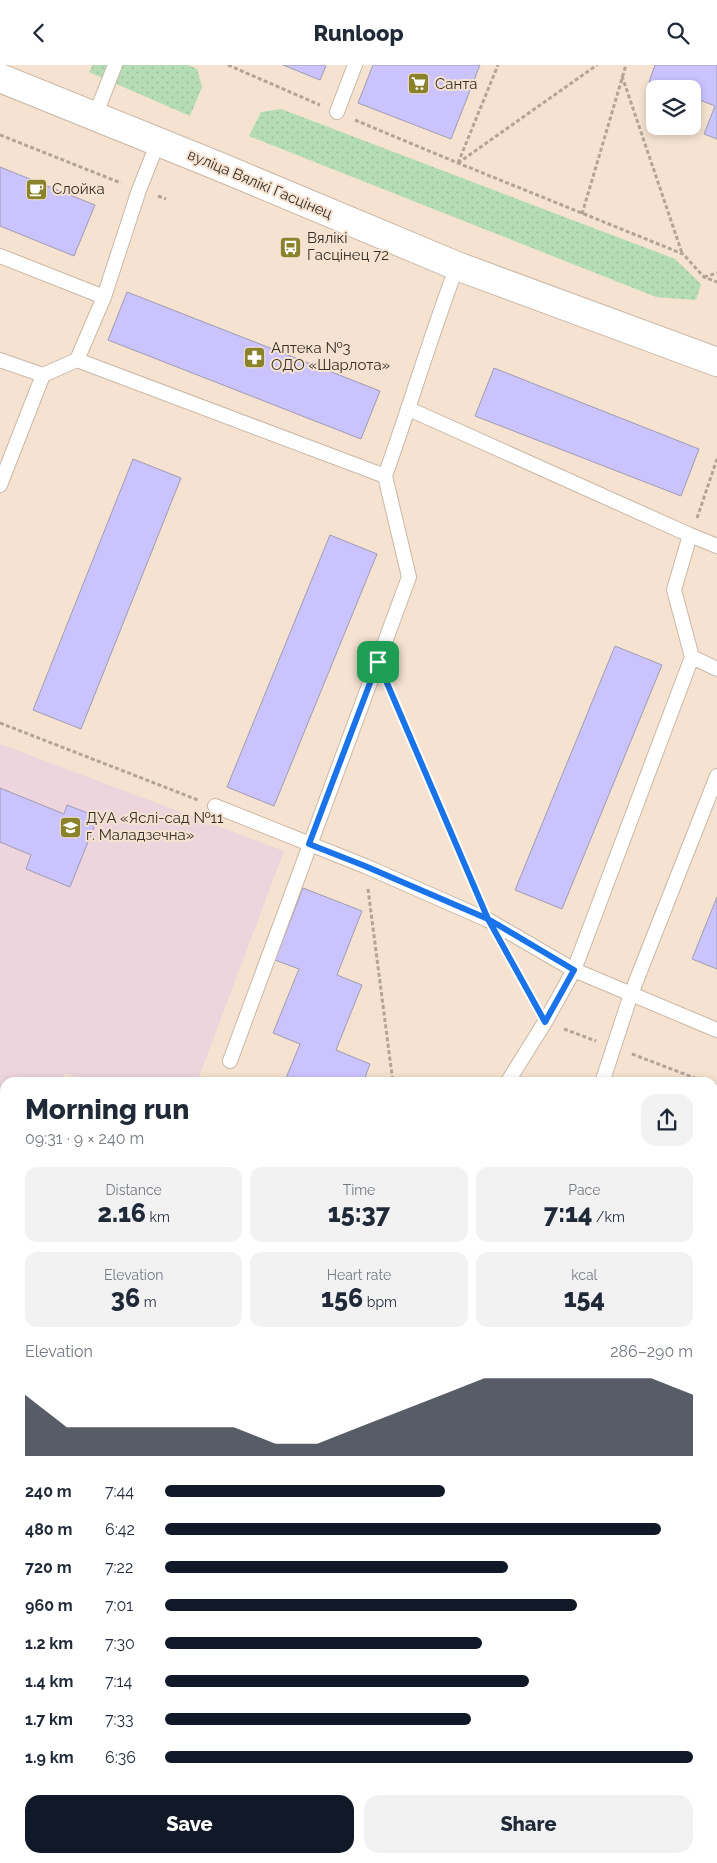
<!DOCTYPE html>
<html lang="en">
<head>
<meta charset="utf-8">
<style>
	:root { --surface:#fff; --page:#f2f2f3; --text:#1f2937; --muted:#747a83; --accent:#111827 }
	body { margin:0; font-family:Raleway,sans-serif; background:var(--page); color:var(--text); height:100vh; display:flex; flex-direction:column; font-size:19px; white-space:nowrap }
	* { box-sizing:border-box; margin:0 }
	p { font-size:16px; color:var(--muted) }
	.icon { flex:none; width:28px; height:28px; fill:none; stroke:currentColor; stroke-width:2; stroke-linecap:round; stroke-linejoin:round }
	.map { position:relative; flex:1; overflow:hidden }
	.sheet { position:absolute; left:0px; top:1012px; width:718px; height:786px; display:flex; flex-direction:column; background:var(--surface); border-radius:15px 15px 0 0; box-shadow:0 2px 8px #0003 }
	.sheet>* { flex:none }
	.tools { position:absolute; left:646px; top:15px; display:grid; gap:10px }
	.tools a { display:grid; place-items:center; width:55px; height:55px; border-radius:10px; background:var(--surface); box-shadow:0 2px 8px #0003; font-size:25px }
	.pin { position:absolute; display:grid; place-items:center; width:42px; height:42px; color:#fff; margin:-21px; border-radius:10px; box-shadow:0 2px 8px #0006 }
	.round { display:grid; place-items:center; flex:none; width:52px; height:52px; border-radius:15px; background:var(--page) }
	.head { display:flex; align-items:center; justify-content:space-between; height:85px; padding:0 25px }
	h1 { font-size:28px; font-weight:800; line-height:38px }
	.figures { display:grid; grid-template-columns:repeat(3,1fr); gap:8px; height:85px; padding:5px 25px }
	.figures div { display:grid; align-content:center; border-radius:12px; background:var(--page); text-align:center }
	.figures b { font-size:25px; font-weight:800 }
	.figures small { font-size:14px; font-weight:400 }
	.figures p { font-size:14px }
	.chart { height:140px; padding:10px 25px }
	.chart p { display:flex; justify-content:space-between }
	.chart svg { width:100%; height:90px; margin-top:5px; fill:var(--accent); opacity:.7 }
	.primary-button { display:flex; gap:10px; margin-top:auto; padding:10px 25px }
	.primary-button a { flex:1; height:58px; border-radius:15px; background:var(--accent); color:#fff; font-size:20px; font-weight:800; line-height:58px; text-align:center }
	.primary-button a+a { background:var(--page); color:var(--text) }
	ul { padding:0 25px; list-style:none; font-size:16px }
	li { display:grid; grid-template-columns:80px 60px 1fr; align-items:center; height:38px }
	li i { height:12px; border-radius:6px; background:var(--accent) }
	header { display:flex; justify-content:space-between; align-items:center; height:65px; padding:0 25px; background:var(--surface); font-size:22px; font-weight:800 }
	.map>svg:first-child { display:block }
</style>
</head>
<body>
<header><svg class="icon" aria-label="back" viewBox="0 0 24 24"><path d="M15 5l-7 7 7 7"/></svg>Runloop<svg class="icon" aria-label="search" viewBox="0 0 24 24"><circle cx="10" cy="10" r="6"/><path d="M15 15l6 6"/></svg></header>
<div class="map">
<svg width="717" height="1798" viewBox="0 0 717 1798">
	<defs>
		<pattern id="grass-dots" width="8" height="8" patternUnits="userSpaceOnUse" patternTransform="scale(1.25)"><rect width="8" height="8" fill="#b5ddb5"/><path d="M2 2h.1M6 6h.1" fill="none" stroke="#9cbe9c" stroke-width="1.8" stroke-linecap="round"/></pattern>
	</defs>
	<rect width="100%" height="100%" fill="#f5e2d0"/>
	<path fill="#edd4dd" d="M0 679 284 786 197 1017H90L65 1008 62 1017 5 1018V1171L0 1185Z
		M713 1221 717 1223V1476L713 1489Z"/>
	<path fill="#efd7bf" d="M31 1794H274L284 1798H29Z"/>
	<path fill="url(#grass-dots)" d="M93 0H188L197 4 202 22 190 51 89 7Z
		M281 44 675 194 701 219 696 235 656 232 249 71 261 47Z"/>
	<path fill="#cac3fe" stroke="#9f9cb3" d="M283 0H324L326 1 320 15Z
		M373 0H480L451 74 358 38Z
		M655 0H717V74L704 69 715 41 692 32V24H669L649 17Z
		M0 102 95 140 74 191 0 161Z
		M127 227 380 326 361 374 108 275Z
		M494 303 699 384 681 431 475 351Z
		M133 394 181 413 81 664 33 645Z
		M330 470 377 489 274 741 227 722Z
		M615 581 662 600 562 844 515 825Z
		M0 723 64 749 67 740 98 752 70 822 26 804 31 790 0 777Z
		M303 823 362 846 337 910 362 920 336 985 370 999 363 1018H284L300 979 273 968 299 904 275 895Z
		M717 832V904L692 894Z
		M712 1264 717 1266V1355L712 1353Z
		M127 1794H195L204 1798H125Z
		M535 1794H552L550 1798Z"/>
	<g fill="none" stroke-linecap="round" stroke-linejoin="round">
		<defs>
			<path id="service" d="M337 47 355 0
				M95 51 115 0
				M158 77 139 125 104 232 77 295 385 411C410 341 431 270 457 201
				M0 191 104 232
				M0 295 43 310 77 295
				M409 344 690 470 717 481
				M0 420 43 310
				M690 470 674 525 692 592
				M215 741 365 801 488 855 574 905 717 965
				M230 996 409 512 385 411
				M507 1018 545 957 574 905 692 592 717 604
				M602 1018 631 929 717 711
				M712 1206 717 1208
				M712 1540H717
				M0 1678 5 1676
				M431 1794 441 1798
				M349 1798 351 1794
				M580 1798 581 1794"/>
			<path id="secondary" d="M0 13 218 101 457 201 717 297"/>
		</defs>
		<use href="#service" stroke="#cab8a6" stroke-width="16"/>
		<use href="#secondary" stroke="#cab8a6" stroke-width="30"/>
		<path stroke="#b3a496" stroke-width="3" stroke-dasharray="4 2.5" stroke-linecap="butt" d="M228 0 320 40
			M622 11 682 188
			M355 55 458 98 683 189 704 212 717 217
			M0 70 121 118
			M458 98 597 0
			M458 98 498 0
			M158 131 166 134
			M582 149 626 0
			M704 212 717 208
			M697 453 717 394
			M389 623 477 829
			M0 658 198 735
			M368 824 393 1018
			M509 892 534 937
			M564 964 596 976
			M632 989 708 1018
			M712 1019 717 1021
			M713 1521 717 1510"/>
		<use href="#service" stroke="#fff" stroke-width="14"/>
		<use href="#secondary" stroke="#fff" stroke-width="28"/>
	</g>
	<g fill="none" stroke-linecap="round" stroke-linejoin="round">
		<defs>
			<path id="route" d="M378 597 309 779 365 801 488 854 545 957 574 905 488 854 378 597"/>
		</defs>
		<use href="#route" stroke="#fff" stroke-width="10"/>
		<use href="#route" stroke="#1a73e8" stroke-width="6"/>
	</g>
	<defs>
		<symbol id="supermarket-square" viewBox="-11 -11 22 22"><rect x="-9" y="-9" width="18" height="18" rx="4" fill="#8a832b" stroke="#f5e2d0"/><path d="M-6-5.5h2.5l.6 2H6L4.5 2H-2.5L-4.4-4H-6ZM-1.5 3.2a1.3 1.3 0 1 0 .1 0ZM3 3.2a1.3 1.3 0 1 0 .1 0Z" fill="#fff"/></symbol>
		<symbol id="cafe-square" viewBox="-11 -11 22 22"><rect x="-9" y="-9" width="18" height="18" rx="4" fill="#8a832b" stroke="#f5e2d0"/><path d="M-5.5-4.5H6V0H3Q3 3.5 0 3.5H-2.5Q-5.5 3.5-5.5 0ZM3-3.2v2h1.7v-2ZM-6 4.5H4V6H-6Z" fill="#fff"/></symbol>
		<symbol id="bus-square" viewBox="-11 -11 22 22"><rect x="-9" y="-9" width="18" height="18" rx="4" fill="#8a832b" stroke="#f5e2d0"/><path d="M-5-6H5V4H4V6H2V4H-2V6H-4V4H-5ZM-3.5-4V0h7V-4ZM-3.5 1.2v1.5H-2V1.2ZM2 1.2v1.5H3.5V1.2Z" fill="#fff"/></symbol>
		<symbol id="pharmacy-square" viewBox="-11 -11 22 22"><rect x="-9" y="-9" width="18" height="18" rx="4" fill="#8a832b" stroke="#f5e2d0"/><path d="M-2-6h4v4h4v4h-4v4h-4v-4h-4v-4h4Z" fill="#fff"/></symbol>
		<symbol id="school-square" viewBox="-11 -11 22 22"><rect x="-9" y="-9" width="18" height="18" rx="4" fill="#8a832b" stroke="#f5e2d0"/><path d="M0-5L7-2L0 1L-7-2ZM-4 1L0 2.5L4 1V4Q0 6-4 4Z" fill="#fff"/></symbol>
	</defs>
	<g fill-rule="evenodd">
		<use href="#supermarket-square" x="406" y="6" width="25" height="25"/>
		<use href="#cafe-square" x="24" y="112" width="25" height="25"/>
		<use href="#bus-square" x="278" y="170" width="25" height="25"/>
		<use href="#pharmacy-square" x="242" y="280" width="25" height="25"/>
		<use href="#school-square" x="58" y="750" width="25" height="25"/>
	</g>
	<g text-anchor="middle" stroke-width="4" stroke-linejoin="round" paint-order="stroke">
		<g font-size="15" fill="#373029" stroke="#f5e2d0" text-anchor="start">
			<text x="435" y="24">Санта</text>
			<text x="52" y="129">Слойка</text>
			<text x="307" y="178">Вялікі<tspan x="307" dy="17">Гасцінец 72</tspan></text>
			<text x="271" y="288">Аптека №3<tspan x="271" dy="17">ОДО «Шарлота»</tspan></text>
			<text x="86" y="758">ДУА «Яслі-сад №11<tspan x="86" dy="17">г. Маладзечна»</tspan></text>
		</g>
		<g font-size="15" fill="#373029" stroke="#f5e2d0">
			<text transform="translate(260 119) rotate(23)" y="5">вуліца Вялікі Гасцінец</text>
		</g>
	</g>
</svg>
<div class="tools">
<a><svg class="icon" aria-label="layers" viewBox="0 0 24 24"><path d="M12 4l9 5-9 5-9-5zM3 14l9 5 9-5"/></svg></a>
</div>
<div class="pin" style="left:378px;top:597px;background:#1e9e55"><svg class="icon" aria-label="arrive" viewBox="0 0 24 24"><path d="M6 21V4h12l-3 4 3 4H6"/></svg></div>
<section class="sheet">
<div class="head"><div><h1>Morning run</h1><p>09:31 · 9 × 240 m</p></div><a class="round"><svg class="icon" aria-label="share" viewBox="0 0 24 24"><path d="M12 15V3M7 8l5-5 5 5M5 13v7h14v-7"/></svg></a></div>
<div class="figures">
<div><p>Distance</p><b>2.16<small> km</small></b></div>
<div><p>Time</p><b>15:37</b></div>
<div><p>Pace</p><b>7:14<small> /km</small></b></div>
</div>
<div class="figures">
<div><p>Elevation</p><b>36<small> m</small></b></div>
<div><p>Heart rate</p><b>156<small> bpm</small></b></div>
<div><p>kcal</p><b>154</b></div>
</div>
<div class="chart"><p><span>Elevation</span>286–290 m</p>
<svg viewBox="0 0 160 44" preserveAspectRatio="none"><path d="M0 44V14L10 30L20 30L30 30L40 30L50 30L60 38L70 38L80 30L90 22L100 14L110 6L120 6L130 6L140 6L150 6L160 14V44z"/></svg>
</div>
<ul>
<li><b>240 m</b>7:44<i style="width:53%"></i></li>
<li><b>480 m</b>6:42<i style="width:94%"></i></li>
<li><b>720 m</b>7:22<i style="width:65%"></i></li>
<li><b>960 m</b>7:01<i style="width:78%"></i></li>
<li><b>1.2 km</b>7:30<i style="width:60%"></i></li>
<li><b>1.4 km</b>7:14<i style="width:69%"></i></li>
<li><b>1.7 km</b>7:33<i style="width:58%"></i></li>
<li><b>1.9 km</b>6:36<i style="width:100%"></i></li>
</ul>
<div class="primary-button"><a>Save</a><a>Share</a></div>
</section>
</div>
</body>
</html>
